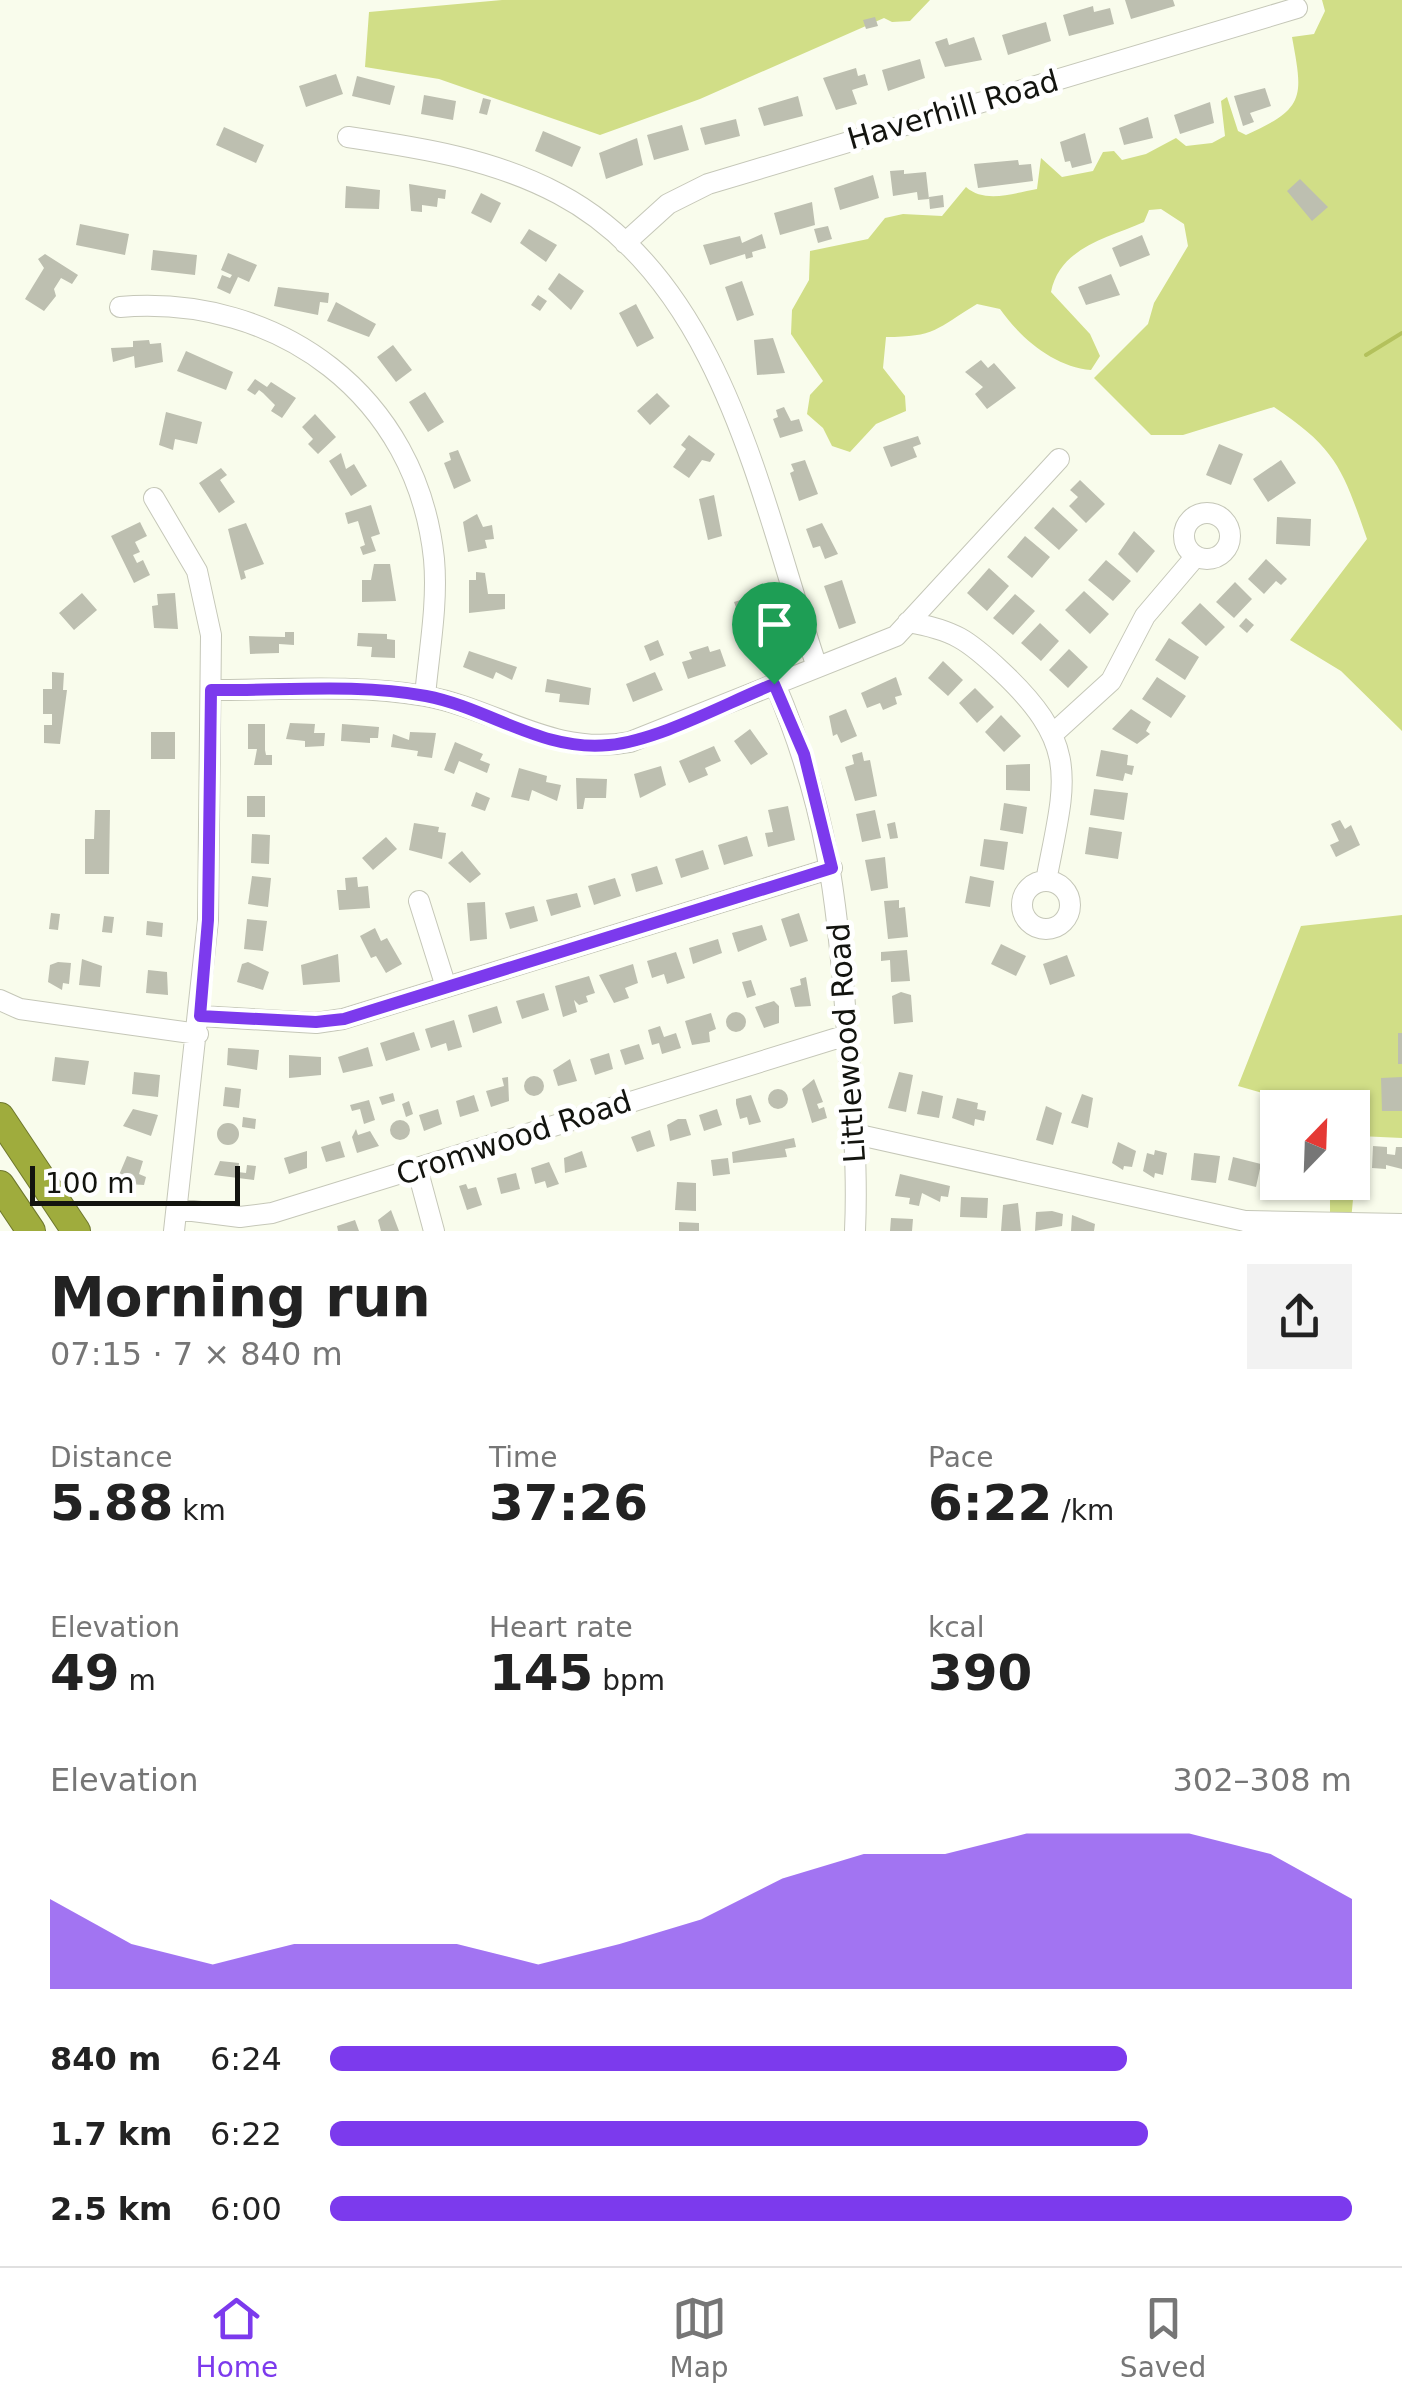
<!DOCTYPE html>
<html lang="en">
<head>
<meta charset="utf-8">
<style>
	:root { --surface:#fff; --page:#f2f2f2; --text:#222; --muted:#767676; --line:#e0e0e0; --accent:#7c3aed }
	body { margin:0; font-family:"DejaVu Sans",sans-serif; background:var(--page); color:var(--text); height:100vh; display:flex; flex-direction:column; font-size:38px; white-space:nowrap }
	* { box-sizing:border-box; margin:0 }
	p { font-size:32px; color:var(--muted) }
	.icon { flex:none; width:55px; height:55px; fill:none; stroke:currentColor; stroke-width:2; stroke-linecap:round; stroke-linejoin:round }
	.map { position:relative; height:1231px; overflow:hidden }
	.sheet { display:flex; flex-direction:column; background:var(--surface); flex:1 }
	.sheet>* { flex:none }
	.needle { width:65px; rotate:23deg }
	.fabs { position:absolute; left:1260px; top:1090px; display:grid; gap:20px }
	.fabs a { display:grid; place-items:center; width:110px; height:110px; border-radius:0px; background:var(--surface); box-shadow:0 2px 8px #0004; font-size:50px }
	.scale { position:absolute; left:30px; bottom:25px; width:210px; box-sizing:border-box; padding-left:10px; border:5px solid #13140f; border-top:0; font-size:28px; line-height:35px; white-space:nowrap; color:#13140f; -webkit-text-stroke:8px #fff; paint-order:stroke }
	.pin { position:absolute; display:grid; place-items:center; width:85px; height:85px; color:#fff; margin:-102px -42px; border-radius:50% 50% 50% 0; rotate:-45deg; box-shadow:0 0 10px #0007 }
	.pin .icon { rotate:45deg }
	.round { display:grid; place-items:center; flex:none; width:105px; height:105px; border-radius:0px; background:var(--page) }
	.head { display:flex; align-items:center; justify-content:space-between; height:170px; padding:0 50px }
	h1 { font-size:55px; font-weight:600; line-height:75px }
	.stats { display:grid; grid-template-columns:repeat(3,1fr); gap:15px; height:170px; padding:10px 50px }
	.stats div { display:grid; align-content:center }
	.stats b { font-size:50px; font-weight:600 }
	.stats small { font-size:28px; font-weight:400 }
	.stats p { font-size:28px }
	.chart { height:280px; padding:20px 50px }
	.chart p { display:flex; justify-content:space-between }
	.chart svg { width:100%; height:180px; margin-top:10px; fill:var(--accent); opacity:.7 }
	ul { padding:0 50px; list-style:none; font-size:32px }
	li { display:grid; grid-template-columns:160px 120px 1fr; align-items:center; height:75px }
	li i { height:25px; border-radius:12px; background:var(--accent) }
	.tab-bar { display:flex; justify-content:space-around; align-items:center; height:140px; border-top:2px solid var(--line); background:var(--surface); font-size:28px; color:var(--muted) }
	.tab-bar a { display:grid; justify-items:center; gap:5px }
	.tab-bar .current { color:var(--accent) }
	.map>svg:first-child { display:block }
</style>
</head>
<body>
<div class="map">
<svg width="1402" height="1231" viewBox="0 0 1402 1231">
	<rect width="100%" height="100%" fill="#f9fcec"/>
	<path fill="#d1de87" d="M502 0H930L910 21 892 22 884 18 700 99 600 135 439 79 365 67 369 12Z
		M1322 0H1402V731L1341 671 1290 640 1367 539C1343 470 1337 449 1274 407L1183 435H1151L1094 378 1148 324 1154 303 1188 246 1184 224 1161 209 1149 210 1144 222C1108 238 1060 247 1051 292L1090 334 1100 356 1091 370C1055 367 1021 339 1000 309L977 304C936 329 935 337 886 337L883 368 905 396 906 411 876 424 850 452 832 446 823 428 807 414 810 395 823 381 791 334 792 310 809 280 810 251 868 239 885 218 903 214 942 216 966 187C985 204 1014 193 1037 189L1041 158 1062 177 1093 171 1103 152 1114 151 1122 160 1146 154 1176 138 1186 146 1212 143 1225 136 1221 101 1227 97 1238 131 1246 135C1306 108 1303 97 1292 37L1314 34 1325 11Z
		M1402 915V1138L1359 1136 1350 1231H1303L1330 1212V1183L1352 1182V1108L1312 1107 1238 1086 1301 926Z"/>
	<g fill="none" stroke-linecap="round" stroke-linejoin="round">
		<path stroke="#b3c15c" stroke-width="4" d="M1366 355 1402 333"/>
	</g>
	<path fill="#bdbfb0" d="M1125 0H1173L1175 6 1131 19Z
		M1093 6 1094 12 1110 8 1114 24 1069 36 1063 15Z
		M875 17 878 26 866 29 863 20Z
		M1046 22 1051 41 1008 55 1002 35Z
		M974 37 982 60 945 67 935 42 947 38 949 45Z
		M920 59 925 78 888 91 882 70Z
		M856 68 858 76 865 74 868 85 852 90 857 104 836 110 823 78Z
		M336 74 343 94 306 107 299 86Z
		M357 76 395 86 390 105 352 96Z
		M1265 88 1271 106 1250 113 1254 122 1243 126 1234 96Z
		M424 95 456 101 453 120 421 114Z
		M798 96 803 116 764 126 758 108Z
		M483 98 491 100 487 115 479 113Z
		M1210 102 1214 123 1180 134 1174 115Z
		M1148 117 1153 138 1124 145 1119 128Z
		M736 119 740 136 705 145 700 128Z
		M682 125 689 150 654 160 647 135Z
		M224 127 264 145 256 163 216 145Z
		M543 131 581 147 572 167 535 151Z
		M1085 133 1092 163 1072 168 1070 161 1065 162 1060 142Z
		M637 138 643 165 606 179 599 153Z
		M1018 160 1019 165 1031 164 1033 181 978 188 974 164Z
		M904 170V174L926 172 929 199 918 200 917 192 893 196 890 171Z
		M873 175 879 198 840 210 834 188Z
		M1300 179 1328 207 1312 221 1287 191Z
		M409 184 446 190 445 199 438 198 437 207 422 205V212L411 211Z
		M346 186 380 190 379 209 345 208Z
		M481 193 501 203 491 223 471 213Z
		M943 195 944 207 930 209 929 197Z
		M812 202 815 225 780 235 774 213Z
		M80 224 129 234 125 255 76 245Z
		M828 226 832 239 818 243 814 229Z
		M529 229 557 245 546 262 520 243Z
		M762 234 766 248 752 252 753 257 746 259 745 254 710 265 703 245 740 236 742 243Z
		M1142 235 1150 255 1120 267 1112 248Z
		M153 250 197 255 195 275 151 270Z
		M228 253 257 265 249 282 238 277 230 294 217 288 222 275 230 278 232 275 221 270Z
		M45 254 78 275 72 284 61 278 54 289 56 296 44 311 25 299 44 268 38 259Z
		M559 273 584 291 571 310 548 289Z
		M1111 274 1120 295 1086 305 1078 287Z
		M742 281 754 315 737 321 725 287Z
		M278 287 329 293 328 303 320 302 318 315 274 306Z
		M538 295 547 301 540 311 531 305Z
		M336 302 376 324 369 337 327 321Z
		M636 304 654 338 637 347 619 313Z
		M773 338 785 373 757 375 754 340Z
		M149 340 150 344 161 343 163 362 135 368 134 356 113 362 111 348 133 347V341Z
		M393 345 412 370 396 382 377 357Z
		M186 351 233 372 226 390 177 371Z
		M981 360 988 368 994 363 1016 388 987 409 975 394 983 387 965 372Z
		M255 379 267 387 271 382 296 398 282 418 271 411 275 405 263 393 259 390 255 395 247 390Z
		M425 392 444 422 428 432 409 402Z
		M657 393 670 406 650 425 637 411Z
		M784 407 791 421 799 419 803 431 780 438 773 419 778 417 776 410Z
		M166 412 202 422 197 444 175 439 173 450 159 445Z
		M315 414 336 437 318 454 308 444 313 439 302 427Z
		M689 435 715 454 710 462 702 460 689 478 673 467 686 449 681 445Z
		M918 436 921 444 913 447 917 457 891 467 883 447Z
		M1219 444 1243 454 1231 485 1206 475Z
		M458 450 471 481 454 489 444 463 451 460 449 453Z
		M341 453 346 469 354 464 367 486 351 496 329 461Z
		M805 460 818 494 799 501 790 473 794 471 791 464Z
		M1281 460 1296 483 1268 502 1253 479Z
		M221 468 227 475 220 480 235 502 219 513 199 483Z
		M1080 480 1105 504 1086 523 1069 506 1078 497 1070 490Z
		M714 495 722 536 708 540 699 499Z
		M371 505 380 534 371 537 376 551 363 555 360 547 365 545 358 521 348 524 345 513Z
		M1053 507 1078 530 1059 550 1034 528Z
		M477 514 483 527 492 525 494 539 485 540 487 548 468 552 463 522Z
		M1277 517 1311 519 1310 546 1276 544Z
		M140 522 147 536 135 542 140 552 133 555 137 563 143 560 150 575 134 583 111 536Z
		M246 523 264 564 244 571 246 578 241 580 228 529Z
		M822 523 838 554 825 559 820 546 813 548 806 529Z
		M1134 531 1155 551 1137 573 1118 554Z
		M1025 536 1050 557 1032 578 1007 557Z
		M1266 559 1287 579 1281 585 1276 581 1264 594 1248 579Z
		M1106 560 1131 581 1113 601 1088 580Z
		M374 564H390L396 601 362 602V580H371Z
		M989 568 1009 586 987 611 967 593Z
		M476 572 485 573 488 594H505V609L469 613V580H476Z
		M842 580 856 623 839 629 824 586Z
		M1235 582 1252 599 1234 618 1216 602Z
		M1084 591 1109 614 1090 634 1065 610Z
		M82 593 97 610 74 630 59 613Z
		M175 593 178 629 154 628 152 606 158 605 157 594Z
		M1015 594 1035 611 1013 635 993 618Z
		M747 598 749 615 758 612 767 640 750 646 734 602Z
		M1200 603 1225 627 1206 646 1181 623Z
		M1246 618 1254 625 1247 633 1239 626Z
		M1040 623 1059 641 1041 661 1021 643Z
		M285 632H294V645L279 644V653L250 654 249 636 285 637Z
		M358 633 387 634V639L395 640V658L371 657 372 647 357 646Z
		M1169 638 1199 657 1185 680 1155 660Z
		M658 640 664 655 650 661 644 646Z
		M708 646 710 652 720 649 726 666 688 679 682 662 692 659 689 652Z
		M1069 649 1088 667 1068 688 1049 670Z
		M469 651 517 667 512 680 496 672 493 679 463 667Z
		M943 661 963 680 948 696 928 678Z
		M52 672 64 673 63 690H67L60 744 44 743V725H52V714H43V689H52Z
		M655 672 663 690 633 702 626 684Z
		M896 677 902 695 895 697 897 704 883 710 880 703 867 708 861 693Z
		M1157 677 1186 696 1171 718 1142 699Z
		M547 679 591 688 589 705 559 702 560 694 545 692Z
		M975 688 994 707 977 723 959 703Z
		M846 709 857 736 841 743 837 734 833 736 829 716Z
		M1131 709 1151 722 1146 731 1150 734 1137 744 1112 729Z
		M1001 715 1021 736 1004 752 985 732Z
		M290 723 315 724 314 733H325L324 746 305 747V741L286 739Z
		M248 724H265V750L266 755H272V765H254L257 749H248Z
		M342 724 379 727 378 738H370V743L341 741Z
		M750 729 768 754 751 765 734 741Z
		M151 732H175V759H151Z
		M410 732 436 733 432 758 417 756 418 751 391 747 393 734 409 740Z
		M455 742 483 754 480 760 490 764 487 773 459 761 454 774 444 770Z
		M714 746 721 761 705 768 708 775 689 783 679 761Z
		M1101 750 1128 755 1127 765 1134 766 1132 775 1125 773 1123 781 1096 776Z
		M862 752 864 761 870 760 877 796 855 801 845 767 854 764 852 755Z
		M1030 764V791L1006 790V765Z
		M661 766 666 785 640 798 634 774Z
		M519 768 547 776 546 782 561 785 557 801 532 790 529 801 511 797Z
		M576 778 607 779 606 798H585L583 809H577Z
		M1094 789 1128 793 1124 820 1090 815Z
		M476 792 490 798 485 811 471 806Z
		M247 796H265V817H247Z
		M1004 803 1027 807 1023 834 1000 830Z
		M788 806 795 840 768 847 765 833 773 832 768 810Z
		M95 810H110L109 874H85V839H94Z
		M875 810 881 838 862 842 856 814Z
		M1340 820 1345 829 1351 825 1360 845 1336 857 1330 845 1339 841 1331 824Z
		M895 822 898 838 890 839 887 824Z
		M414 823 439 827 438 832 446 833 442 859 409 850Z
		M1089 827 1122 832 1118 859 1085 854Z
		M252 834 270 835 269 864 251 863Z
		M747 836 753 856 724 865 718 845Z
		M386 837 397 849 373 870 362 858Z
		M984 839 1008 842 1004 870 980 866Z
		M703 850 709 869 681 878 675 859Z
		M462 851 481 874 470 883 448 863Z
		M885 857 888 888 871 891 865 860Z
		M657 866 663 884 636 892 631 874Z
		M252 876 271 878 268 907 248 904Z
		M970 876 994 881 990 907 965 903Z
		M357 877 358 887 368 886 370 908 339 910 337 890H346L345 878Z
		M615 878 621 896 594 905 588 886Z
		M577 893 581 907 551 916 546 900Z
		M899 900V908L905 907 908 937 888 939 884 901Z
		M485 902 487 939 470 941 467 903Z
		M534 906 538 921 510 929 505 913Z
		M51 913 60 914 58 930 49 929Z
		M799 913 808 941 790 947 781 919Z
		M104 916 114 917 112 933 102 932Z
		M247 919 267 921 263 951 244 949Z
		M147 921 163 923 162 937 146 935Z
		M762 925 767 940 738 952 732 933Z
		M375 928 381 941 387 938 402 964 386 973 376 956 371 958 360 936Z
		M718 939 722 953 693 964 689 948Z
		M1001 944 1026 956 1016 976 991 964Z
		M907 950 910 981 891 982 890 960 881 961V952Z
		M676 952 685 978 667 984 664 974 652 978 647 961Z
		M338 954 340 982 303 985 301 965Z
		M1067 955 1075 976 1050 985 1043 964Z
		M82 959 102 966 100 987 79 985Z
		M58 962 71 963 69 984 63 983 62 990 48 982 50 965Z
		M248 962 269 972 263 990 237 982 242 964Z
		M633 964 638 983 625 988 629 998 614 1003 599 975Z
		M148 970 167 972 168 995 146 993Z
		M589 976 595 993 586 996 588 1002 579 1005 574 1000 577 1012 563 1017 555 986Z
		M806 977 811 1006 795 1007 790 988 801 985 800 979Z
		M751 980 756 995 747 998 742 982Z
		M901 992 911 995 913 1022 894 1024 892 996Z
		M544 993 549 1010 522 1019 516 1001Z
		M774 1001 779 1006V1023L764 1028 755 1007Z
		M497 1006 502 1023 473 1033 468 1015Z
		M726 1022a10 10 0 1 1 20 0a10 10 0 1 1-20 0Z
		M711 1013 716 1029 709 1032 710 1042 692 1045 685 1021Z
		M454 1020 462 1047 448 1051 446 1043 431 1048 425 1029Z
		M660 1026 664 1037 676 1033 681 1048 662 1054 659 1043 652 1045 648 1030Z
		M414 1032 420 1050 386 1061 380 1043Z
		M1398 1033H1402V1064H1398Z
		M639 1044 644 1059 625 1065 620 1050Z
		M368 1047 373 1066 343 1073 338 1057Z
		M228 1048 259 1050 257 1070 227 1065Z
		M609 1053 613 1069 595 1075 590 1059Z
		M289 1055 321 1057V1075L289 1078Z
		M55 1057 89 1061 85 1085 52 1081Z
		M570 1059 577 1081 558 1086 553 1070Z
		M134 1072 160 1075 158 1097 132 1094Z
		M899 1072 913 1075 906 1112 888 1108Z
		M524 1086a10 10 0 1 1 20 0a10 10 0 1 1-20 0Z
		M508 1077 509 1101 491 1107 486 1091 504 1086 502 1078Z
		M1402 1077V1111H1382L1381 1078Z
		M814 1079 823 1102 817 1104 819 1109 824 1107 827 1118 812 1123 802 1089Z
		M225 1087 241 1089 239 1108 223 1106Z
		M768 1099a10 10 0 1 1 20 0a10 10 0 1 1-20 0Z
		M922 1091 943 1096 939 1118 917 1114Z
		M393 1093 395 1101 382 1105 379 1097Z
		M1082 1094 1093 1098 1088 1128 1071 1123Z
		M474 1095 479 1111 460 1117 456 1101Z
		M751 1095 761 1122 749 1125 747 1117 740 1119 736 1104V1099Z
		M957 1098 978 1103 977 1109 986 1111 984 1121 975 1119 974 1126 952 1118Z
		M369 1100 375 1120 364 1124 360 1109 352 1111 350 1105Z
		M409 1101 413 1114 406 1117 402 1104Z
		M1046 1106 1062 1113 1053 1145 1036 1140Z
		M133 1109 158 1115 151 1136 123 1126Z
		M438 1109 442 1124 424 1131 419 1115Z
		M717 1109 722 1125 704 1131 699 1115Z
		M243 1117 256 1119 255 1129 242 1127Z
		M678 1119H686L691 1135 670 1141 667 1125Z
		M390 1130a10 10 0 1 1 20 0a10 10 0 1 1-20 0Z
		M217 1134a11 11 0 1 1 22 0a11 11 0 1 1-22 0Z
		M356 1129 358 1135 370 1131 379 1146 357 1153 352 1137Z
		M650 1130 655 1146 637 1152 631 1137Z
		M794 1138 796 1147 785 1149 787 1157 733 1163 732 1152Z
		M340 1141 345 1157 326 1162 321 1147Z
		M1118 1142 1136 1151 1132 1167 1124 1166 1123 1170 1112 1163Z
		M1373 1146 1387 1147V1154L1395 1155 1396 1147H1402V1169L1386 1165V1169L1372 1168Z
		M1155 1150 1167 1153 1163 1175 1155 1173 1154 1178 1143 1171 1147 1153 1154 1155Z
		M307 1151V1168L289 1174 284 1158Z
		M582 1151 587 1167 565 1173 564 1158Z
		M1194 1153 1220 1156 1216 1183 1191 1180Z
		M127 1156 143 1161 139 1174 146 1177 144 1185 128 1184 129 1180 119 1175Z
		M1233 1157 1261 1164 1256 1187 1228 1180Z
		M728 1158 730 1174 713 1176 711 1160Z
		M220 1161 239 1163 238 1172 246 1173 247 1165 256 1166 254 1180 214 1175Z
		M549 1162 559 1184 547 1188 545 1181 535 1184 531 1168Z
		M516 1173 520 1189 501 1194 497 1178Z
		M900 1174 950 1186 948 1197 941 1196 940 1202 922 1193 919 1206 909 1204 910 1198 895 1196Z
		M677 1182 696 1183V1211L675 1210Z
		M466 1184 468 1189 476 1187 482 1205 467 1210 459 1186Z
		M961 1197 988 1198 987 1218 960 1217Z
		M1018 1203 1021 1231H1001L1003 1205Z
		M391 1210 399 1231H381L378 1220Z
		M1052 1211 1063 1214 1062 1226 1035 1231 1036 1212Z
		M1072 1215 1095 1224 1094 1231H1071Z
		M891 1218 913 1219 912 1231H890Z
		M355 1220 359 1231H338L337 1226Z
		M679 1222 699 1223V1231H679Z"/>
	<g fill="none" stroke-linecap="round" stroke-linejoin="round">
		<defs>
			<path id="minor" d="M348 137C422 148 493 159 559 194 724 281 762 506 817 667
				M625 243 668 204 708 184 1297 8
				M120 307C279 294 417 396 434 559 438 604 429 651 425 696
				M154 498 197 571 211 635 208 920 174 1231
				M1184 536a23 23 0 1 1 46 0a23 23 0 1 1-46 0Z
				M908 622C954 630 968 640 1001 671 1082 747 1065 781 1046 881
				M775 684C827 806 838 902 847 1033 852 1099 858 1165 855 1231
				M211 690C281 690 355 684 425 696 497 709 553 757 630 742L896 636 1059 459
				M1055 732 1111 681 1145 616 1196 556
				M1022 905a24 24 0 1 1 48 0a24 24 0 1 1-48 0Z
				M419 901 446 987
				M0 1000 20 1009 198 1034
				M200 1016 316 1023 343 1019 832 868
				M855 1134 1245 1221 1268 1231
				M417 1168 434 1231
				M177 1209 240 1217 272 1213 847 1035
				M1247 1221 1402 1224"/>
			<path id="highway" d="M0 1117 76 1231
				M0 1185 31 1231"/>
		</defs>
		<use href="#minor" stroke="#c5c7b8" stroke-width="22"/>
		<use href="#highway" stroke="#6e772d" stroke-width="30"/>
		<use href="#minor" stroke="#fff" stroke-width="20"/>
		<use href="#highway" stroke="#9fac3d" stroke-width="28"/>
	</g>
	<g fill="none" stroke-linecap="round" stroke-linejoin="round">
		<defs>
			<path id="route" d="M774 684 804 754 832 868 344 1019 316 1022 200 1016 208 920 211 690C282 691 356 683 426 696 489 708 542 752 609 745 660 740 726 703 774 684Z"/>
		</defs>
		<use href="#route" stroke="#fff" stroke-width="20"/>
		<use href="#route" stroke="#7c3aed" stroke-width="12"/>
	</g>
	<g text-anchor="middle" stroke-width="10" stroke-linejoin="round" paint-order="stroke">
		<g font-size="30" fill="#13140f" stroke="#fff">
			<text transform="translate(953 110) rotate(-16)" y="10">Haverhill Road</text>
			<text transform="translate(847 1043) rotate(-94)" y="10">Littlewood Road</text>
			<text transform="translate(514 1138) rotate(-18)" y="10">Cromwood Road</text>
		</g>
	</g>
</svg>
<div class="fabs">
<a><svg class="needle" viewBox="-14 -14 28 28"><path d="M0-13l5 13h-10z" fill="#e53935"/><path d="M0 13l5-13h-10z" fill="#767676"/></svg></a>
</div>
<div class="scale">100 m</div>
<div class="pin" style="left:774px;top:684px;background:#1e9e55"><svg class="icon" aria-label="arrive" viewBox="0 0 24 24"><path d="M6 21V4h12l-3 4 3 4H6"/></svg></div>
</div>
<section class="sheet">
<div class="head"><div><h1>Morning run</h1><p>07:15 · 7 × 840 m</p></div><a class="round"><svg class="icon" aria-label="share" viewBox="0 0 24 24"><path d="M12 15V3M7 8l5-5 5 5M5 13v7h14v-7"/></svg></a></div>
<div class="stats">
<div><p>Distance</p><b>5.88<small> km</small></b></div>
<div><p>Time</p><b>37:26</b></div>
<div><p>Pace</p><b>6:22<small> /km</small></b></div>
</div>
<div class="stats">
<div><p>Elevation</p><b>49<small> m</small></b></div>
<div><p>Heart rate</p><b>145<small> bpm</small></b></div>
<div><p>kcal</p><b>390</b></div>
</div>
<div class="chart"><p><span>Elevation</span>302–308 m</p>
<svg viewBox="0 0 160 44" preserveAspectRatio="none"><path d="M0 44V22L10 33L20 38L30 33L40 33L50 33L60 38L70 33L80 27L90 17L100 11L110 11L120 6L130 6L140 6L150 11L160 22V44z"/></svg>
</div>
<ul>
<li><b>840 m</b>6:24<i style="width:78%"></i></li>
<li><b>1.7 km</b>6:22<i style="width:80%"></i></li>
<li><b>2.5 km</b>6:00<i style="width:100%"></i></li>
</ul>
</section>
<nav class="tab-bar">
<a class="current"><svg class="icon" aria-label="home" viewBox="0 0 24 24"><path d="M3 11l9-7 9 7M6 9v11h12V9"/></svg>Home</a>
<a><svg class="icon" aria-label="map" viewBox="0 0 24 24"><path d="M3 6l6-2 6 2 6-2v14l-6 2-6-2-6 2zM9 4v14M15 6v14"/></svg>Map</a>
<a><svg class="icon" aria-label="saved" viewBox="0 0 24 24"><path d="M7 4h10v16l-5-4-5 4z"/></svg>Saved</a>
</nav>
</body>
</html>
